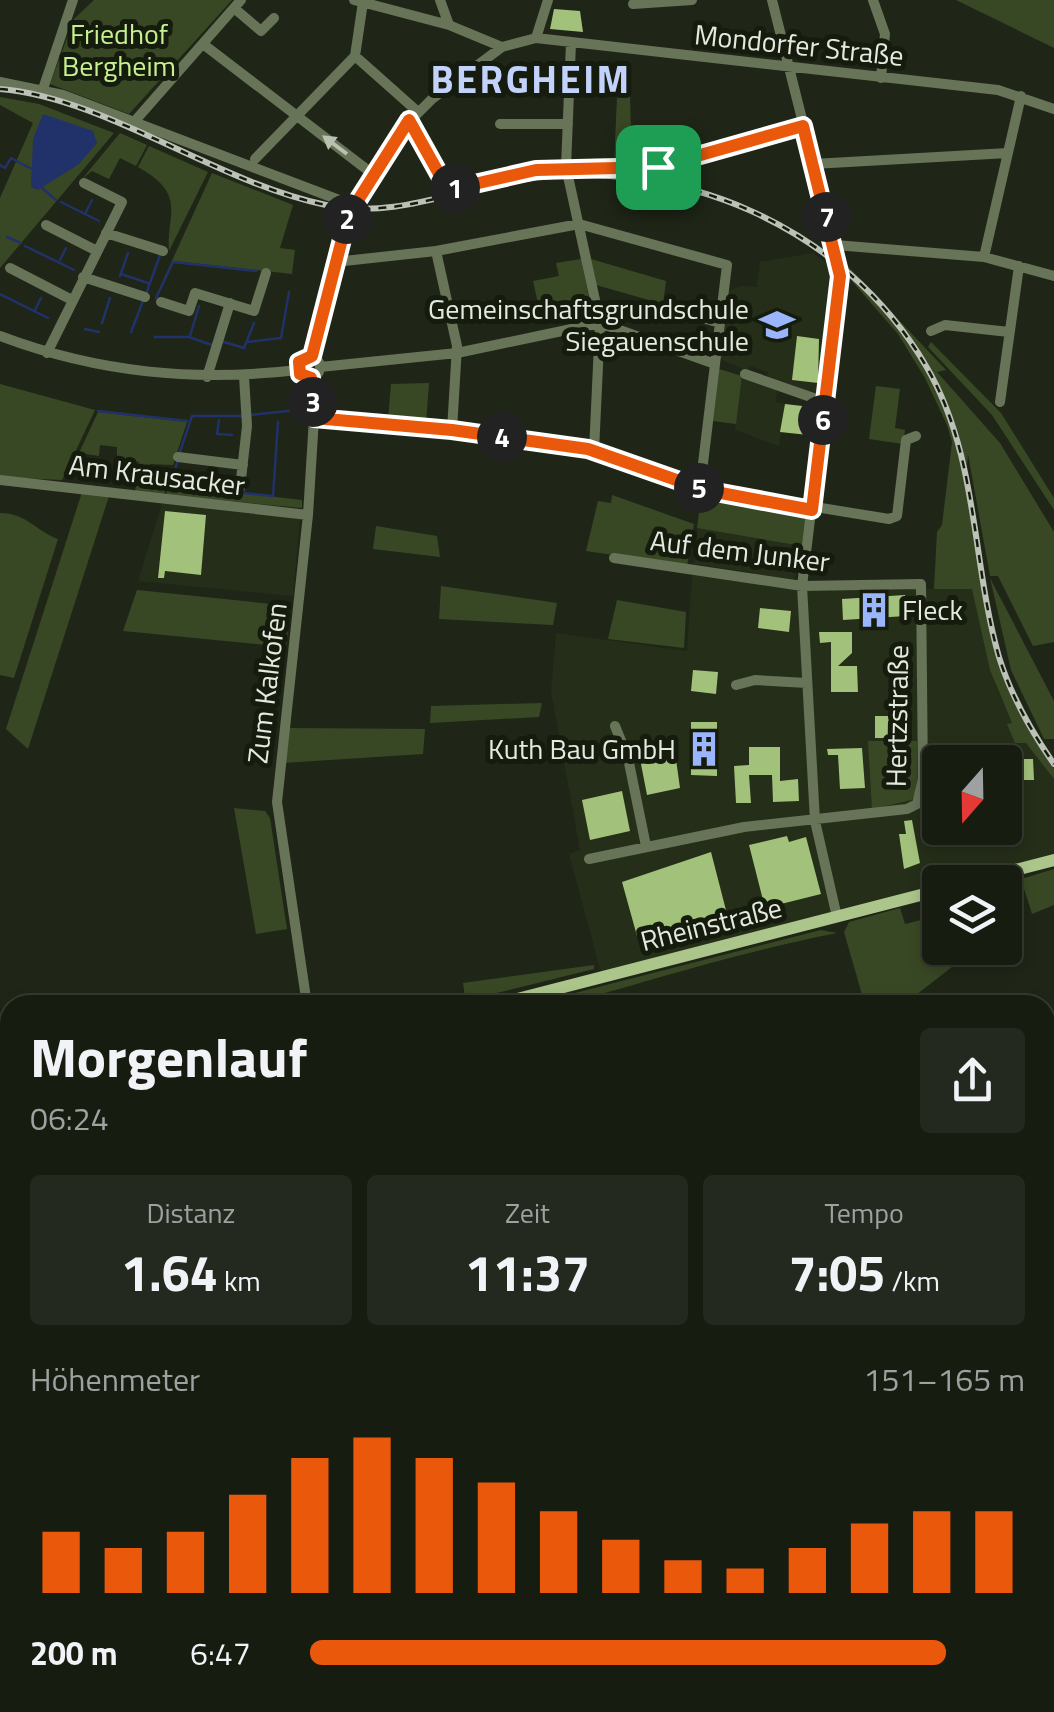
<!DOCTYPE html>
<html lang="de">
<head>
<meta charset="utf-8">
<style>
	:root { --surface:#171c11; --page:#24291f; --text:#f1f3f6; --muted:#9ea19f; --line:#363a31; --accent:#ea580c }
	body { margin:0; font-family:"Titillium Web",sans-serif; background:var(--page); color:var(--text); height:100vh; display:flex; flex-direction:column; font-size:38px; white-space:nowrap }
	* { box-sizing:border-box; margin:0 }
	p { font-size:32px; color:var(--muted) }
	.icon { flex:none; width:55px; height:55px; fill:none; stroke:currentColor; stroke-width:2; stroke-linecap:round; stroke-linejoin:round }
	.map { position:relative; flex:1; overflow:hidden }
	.details { position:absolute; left:0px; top:995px; width:1055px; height:718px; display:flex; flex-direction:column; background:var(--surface); border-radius:30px 30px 0 0; box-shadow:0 5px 15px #0003,0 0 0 2px var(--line) }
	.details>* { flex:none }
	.needle { width:65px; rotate:200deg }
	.fabs { position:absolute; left:922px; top:745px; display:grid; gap:20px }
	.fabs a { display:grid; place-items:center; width:100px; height:100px; border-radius:10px; background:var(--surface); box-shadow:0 5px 15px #0003,0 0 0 2px var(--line); font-size:50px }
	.pin { position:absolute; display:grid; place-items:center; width:85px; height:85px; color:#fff; margin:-42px; border-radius:20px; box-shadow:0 5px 15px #0006 }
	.km { position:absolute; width:50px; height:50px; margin:-25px; border-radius:50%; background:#222; color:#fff; font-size:28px; line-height:50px; text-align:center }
	.round { display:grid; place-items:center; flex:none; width:105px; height:105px; border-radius:10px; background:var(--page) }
	.headline { display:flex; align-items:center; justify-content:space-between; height:170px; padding:0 30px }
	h1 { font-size:55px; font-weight:700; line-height:75px }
	.figures { display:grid; grid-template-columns:repeat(3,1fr); gap:15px; height:170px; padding:10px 30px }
	.figures div { display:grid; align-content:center; border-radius:10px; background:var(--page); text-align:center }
	.figures b { font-size:50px; font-weight:700 }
	.figures small { font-size:28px; font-weight:400 }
	.figures p { font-size:28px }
	.chart { height:280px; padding:20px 30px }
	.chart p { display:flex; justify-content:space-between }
	.chart svg { width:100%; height:180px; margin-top:10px; stroke:var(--accent); stroke-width:6 }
	ul { padding:0 30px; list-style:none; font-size:32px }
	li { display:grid; grid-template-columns:160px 120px 1fr; align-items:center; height:75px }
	li i { height:25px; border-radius:12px; background:var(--accent) }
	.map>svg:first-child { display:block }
</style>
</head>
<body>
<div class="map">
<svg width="1054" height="1712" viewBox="0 0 1054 1712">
	<rect width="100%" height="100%" fill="#1f2617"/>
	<path fill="#252e19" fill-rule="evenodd" d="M813 253 833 267 822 394 817 396 767 378 768 372 750 366 747 371 720 359 728 291 741 286 757 287 760 262Z
		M742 376 777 388 776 402 785 404 779 446 735 430Z
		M163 501 300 519 293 596 138 581Z
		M697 528 802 546 795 579 865 590 972 588 996 687 1013 724 1054 779V854L601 972 569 854 580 850 551 691 556 633 687 651 692 575 746 582 755 573 694 564ZM940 762H1005V828H940Z"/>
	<path fill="#394824" d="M94 0H232L129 114 50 84 74 19Z
		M956 0H1054V48Z
		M630 96 632 164 614 163 617 98Z
		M0 97 39 104 114 133 0 268V198L33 123 0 105Z
		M120 133 147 145 136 166 120 158 109 179 92 171 82 179Z
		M149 146 208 172 169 251C166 214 188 195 138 167Z
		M212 173 293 205 280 248 295 250 292 274 173 261 155 298Z
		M581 259 589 298 539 308 533 281 559 276 556 263Z
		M591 259 666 281 663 304 596 285Z
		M843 261 946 370 937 372 1000 443 1054 532V642L1033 646 998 576H990L968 454 967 466C955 410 929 355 891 312 877 295 855 279 843 261Z
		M844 272C889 311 925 358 946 413 975 490 974 574 996 653 1008 695 1029 732 1054 769V779L1026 743H1015L1007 724 1012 723 990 670 972 589H934L937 532 942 525 952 442 947 425 925 378 898 334Z
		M931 342 1001 413 1054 498V510L992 415 928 347Z
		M719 369 742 376 736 424 713 421Z
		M429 383 426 423 388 420 391 384Z
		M0 384 95 410 62 480 0 477Z
		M876 386 900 389 895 428 905 430 903 444 869 439Z
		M98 412 187 422 173 465 150 464 148 483 167 485 164 495 135 492 139 462 117 458V447L100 445 99 456 79 453Z
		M169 485 302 500V508L166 495Z
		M82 492 109 496 28 749 6 729Z
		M707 492 806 511 802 546 697 528 701 496Z
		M612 495 694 524 687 566 586 551 598 501 611 503Z
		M0 513C26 513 36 531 58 539L14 678 0 675Z
		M376 526 437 536 440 557 373 549Z
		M990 578 1054 701V739H1044L1011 670Z
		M441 586 557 603 553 625 439 619Z
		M137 590 291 606 286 647 123 631Z
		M617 600 686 612 684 648 608 639Z
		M542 703 539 717 430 723 431 706Z
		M288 728 425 729 423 754 283 763Z
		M868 741H917L918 787 912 800 872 809Z
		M234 808 265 811 270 818 287 929 256 934Z
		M1054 869V905L1032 914 1021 879Z
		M900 908 905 924 940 915V948H947L952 967 903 1005H865L844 932 849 922Z
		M821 930 837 933C776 945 717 961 657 978 615 990 572 1005 528 1005Z
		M594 965V969L476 998 465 997 463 983Z
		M1054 1285V1471L1045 1449V1288Z
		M1045 1519 1054 1712H437L433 1703 1045 1702Z
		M140 1703V1702L269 1703 230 1712H143Z"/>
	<path fill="#213169" d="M43 114 93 131 97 143 79 164 38 190 31 187 33 139Z
		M1054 1449V1712H604L616 1702H1045V1453Z"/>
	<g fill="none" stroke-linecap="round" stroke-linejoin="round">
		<path stroke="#213169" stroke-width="2.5" d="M0 165 5 168 11 158 22 164
			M24 165 32 169
			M42 188 56 200
			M61 202 99 221
			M86 212 92 200
			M7 237 21 243
			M25 246 74 270
			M60 260 66 248
			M121 274 148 283
			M120 276 128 253
			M0 294 48 318
			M146 294 160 255
			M156 298 173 262 256 271
			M35 310 41 298
			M102 323 110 298
			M85 329 99 332
			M131 332 143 301
			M190 336 199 306
			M155 337H189L212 345
			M224 342 244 348 254 323
			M248 342 281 338 289 292
			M98 411 187 421
			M250 415 307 409
			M219 420 217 434 232 435
			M179 455 192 416H243
			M178 460 170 485 273 496 278 422"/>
	</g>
	<path fill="#a2c17b" d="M554 9 580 11 583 32 550 29Z
		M797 336 819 339 818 383 792 380Z
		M785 404 811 407 808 435 780 432Z
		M165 511 206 515 201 575 165 571 164 578H158Z
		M905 595 906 616 843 620 842 599Z
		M760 608 791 611 789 632 758 628Z
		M819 632H852V653L838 666H857L858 692H831V642L820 643Z
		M693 670 718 672 716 694 691 691Z
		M889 696H909L910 738H875V716H889Z
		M691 722H717V776L691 775Z
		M749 747H780V781L798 779 799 801 773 802 772 775H749L751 803H736L734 766 749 765Z
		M862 748 865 788 840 789 838 755H828L827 749Z
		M675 752 680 788 647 795 640 759Z
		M1005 759H1033L1034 780H1005Z
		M622 791 630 831 590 840 582 800Z
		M912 820 920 863 904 869 899 834H906L904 821Z
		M787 836 789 842 806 837 821 894 765 908 749 845Z
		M711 852 728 918 681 933 677 927 665 930 667 936 644 942 642 935 637 936 622 882Z"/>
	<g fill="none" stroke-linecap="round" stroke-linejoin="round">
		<path stroke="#677458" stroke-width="10" d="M354 0 449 25 502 47
			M440 0 449 25
			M772 0 840 270 802 586 815 821 837 917
			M873 0 885 34 881 78
			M363 2 355 56 418 112
			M633 4 692 0
			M234 8 261 31 274 18
			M536 38 548 0
			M571 43 566 167 600 323 594 451
			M203 44 374 175
			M0 82 63 95 355 206
			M43 89 73 0
			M409 120 442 188 448 190 510 174 570 167H657L803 126
			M134 122 241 0
			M500 124H568
			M255 159 355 56
			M813 164 1008 153
			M46 225 97 251
			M106 233 163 251
			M835 245 984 257 1054 276
			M436 251 457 346 452 430
			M984 257 1021 96
			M335 262 436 251 579 224 727 265 700 488
			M10 268 72 300
			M83 277 145 297
			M161 302 189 311 195 293 254 311 266 273
			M681 312 720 323
			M931 331 945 325 1009 332
			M0 336C98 373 195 382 298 370
			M47 353 122 202 84 183
			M298 367a11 11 0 1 1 22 0a11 11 0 1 1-22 0Z
			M312 356 348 217 399 132 432 99 502 47 536 38 998 90 1054 109
			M320 367 457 353 600 323 715 364
			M745 374 825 402
			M207 377 230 303
			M1000 402 1019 266
			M314 418 452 430 588 449 705 489 889 519 897 516 906 440 916 436
			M178 457 243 465
			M0 480 308 515
			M240 488 247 426 244 376
			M736 685 755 680 807 683
			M615 726 628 758 646 846
			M589 859 744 827 907 809 917 804 923 779 921 584 802 586 614 558
			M307 1005 277 802 308 515 314 418 311 378"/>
		<path stroke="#abc58b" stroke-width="12" d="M969 882 1054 860
			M494 1005 940 890
			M0 1039 10 1038"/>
		<defs>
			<path id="rail" d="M0 89C107 98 217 183 326 205 395 219 453 190 519 180 678 155 844 226 926 366 979 456 971 560 999 657 1011 696 1031 731 1054 764"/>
		</defs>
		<use href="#rail" stroke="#bcc2b7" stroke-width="6"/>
		<use href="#rail" stroke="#161c0d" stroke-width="2.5" stroke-dasharray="8" stroke-linecap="butt"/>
	</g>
	<defs><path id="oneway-solid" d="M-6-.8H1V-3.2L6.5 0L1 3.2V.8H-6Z" transform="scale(2.5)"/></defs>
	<use fill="#b9c1b0" href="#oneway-solid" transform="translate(335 145) rotate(-143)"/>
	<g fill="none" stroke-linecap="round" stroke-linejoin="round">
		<defs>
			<path id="route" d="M409 120 448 190 536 170 658 167 803 126 840 276 812 510 705 490 588 449 452 430 314 418 311 378 300 374 299 362 312 356 348 216Z"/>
		</defs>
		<use href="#route" stroke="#fff" stroke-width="20"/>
		<use href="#route" stroke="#ea580c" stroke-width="12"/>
	</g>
	<defs>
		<symbol id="school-bare" viewBox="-9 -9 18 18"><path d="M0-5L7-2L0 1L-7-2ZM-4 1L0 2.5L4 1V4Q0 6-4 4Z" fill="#9bb5fd" stroke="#161c0d" stroke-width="2.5" paint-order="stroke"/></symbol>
		<symbol id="building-bare" viewBox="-9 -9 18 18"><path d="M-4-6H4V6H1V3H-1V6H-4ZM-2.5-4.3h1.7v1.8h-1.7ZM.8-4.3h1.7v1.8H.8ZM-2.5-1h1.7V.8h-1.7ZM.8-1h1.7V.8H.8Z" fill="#9bb5fd" stroke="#161c0d" stroke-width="2.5" paint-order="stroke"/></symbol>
	</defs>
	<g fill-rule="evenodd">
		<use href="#school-bare" x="752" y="300" width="50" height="50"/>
		<use href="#building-bare" x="849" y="585" width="50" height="50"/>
		<use href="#building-bare" x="679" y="724" width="50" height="50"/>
	</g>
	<g text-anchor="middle" stroke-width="10" stroke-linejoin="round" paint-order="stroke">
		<g font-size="28" fill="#c7f091" stroke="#161c0d">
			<text x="119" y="44">Friedhof<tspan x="119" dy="32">Bergheim</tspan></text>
		</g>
		<g font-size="28" fill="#e5eae0" stroke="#161c0d">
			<text transform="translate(799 45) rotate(6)" y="10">Mondorfer Straße</text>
			<text transform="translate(157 475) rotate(7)" y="10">Am Krausacker</text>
			<text transform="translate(740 551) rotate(7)" y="10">Auf dem Junker</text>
			<text transform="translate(267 683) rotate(-83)" y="10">Zum Kalkofen</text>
			<text transform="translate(897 716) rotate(-89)" y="10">Hertzstraße</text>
			<text transform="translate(711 924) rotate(-14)" y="10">Rheinstraße</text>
		</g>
		<g font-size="28" fill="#e5eae0" stroke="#161c0d" text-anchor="end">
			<text x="749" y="319">Gemeinschaftsgrundschule<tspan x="749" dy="32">Siegauenschule</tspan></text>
			<text x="902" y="620" text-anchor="start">Fleck</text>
			<text x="676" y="759">Kuth Bau GmbH</text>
		</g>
		<g font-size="38" font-weight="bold" letter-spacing="2.5" fill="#c2d2fb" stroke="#161c0d">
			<text x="531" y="93">BERGHEIM</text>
		</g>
	</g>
</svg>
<div class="fabs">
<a><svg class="needle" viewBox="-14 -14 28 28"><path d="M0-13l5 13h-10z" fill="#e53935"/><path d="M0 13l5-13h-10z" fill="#9ea19f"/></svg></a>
<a><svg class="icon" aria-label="layers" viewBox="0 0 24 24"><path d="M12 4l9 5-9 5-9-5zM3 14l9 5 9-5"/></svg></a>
</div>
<div class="pin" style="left:658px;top:167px;background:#1e9e55"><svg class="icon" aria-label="arrive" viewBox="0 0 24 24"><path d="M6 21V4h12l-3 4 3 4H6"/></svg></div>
<b class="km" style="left:455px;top:188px">1</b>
<b class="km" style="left:347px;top:219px">2</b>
<b class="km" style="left:313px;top:402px">3</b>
<b class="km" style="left:502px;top:437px">4</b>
<b class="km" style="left:699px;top:488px">5</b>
<b class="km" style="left:823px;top:420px">6</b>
<b class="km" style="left:827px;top:217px">7</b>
<section class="details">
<div class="headline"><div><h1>Morgenlauf</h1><p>06:24</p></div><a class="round"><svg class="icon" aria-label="share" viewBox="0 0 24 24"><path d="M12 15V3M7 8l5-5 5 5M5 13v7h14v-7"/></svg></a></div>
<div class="figures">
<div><p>Distanz</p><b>1.64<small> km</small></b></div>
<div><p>Zeit</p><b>11:37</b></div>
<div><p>Tempo</p><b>7:05<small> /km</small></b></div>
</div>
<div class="chart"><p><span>Höhenmeter</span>151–165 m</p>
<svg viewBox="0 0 160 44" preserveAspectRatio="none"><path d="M5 44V29M15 44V33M25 44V29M35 44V20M45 44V11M55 44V6M65 44V11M75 44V17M85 44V24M95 44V31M105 44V36M115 44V38M125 44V33M135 44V27M145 44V24M155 44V24"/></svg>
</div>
<ul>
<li><b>200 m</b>6:47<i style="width:89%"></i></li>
</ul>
</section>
</div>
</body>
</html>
